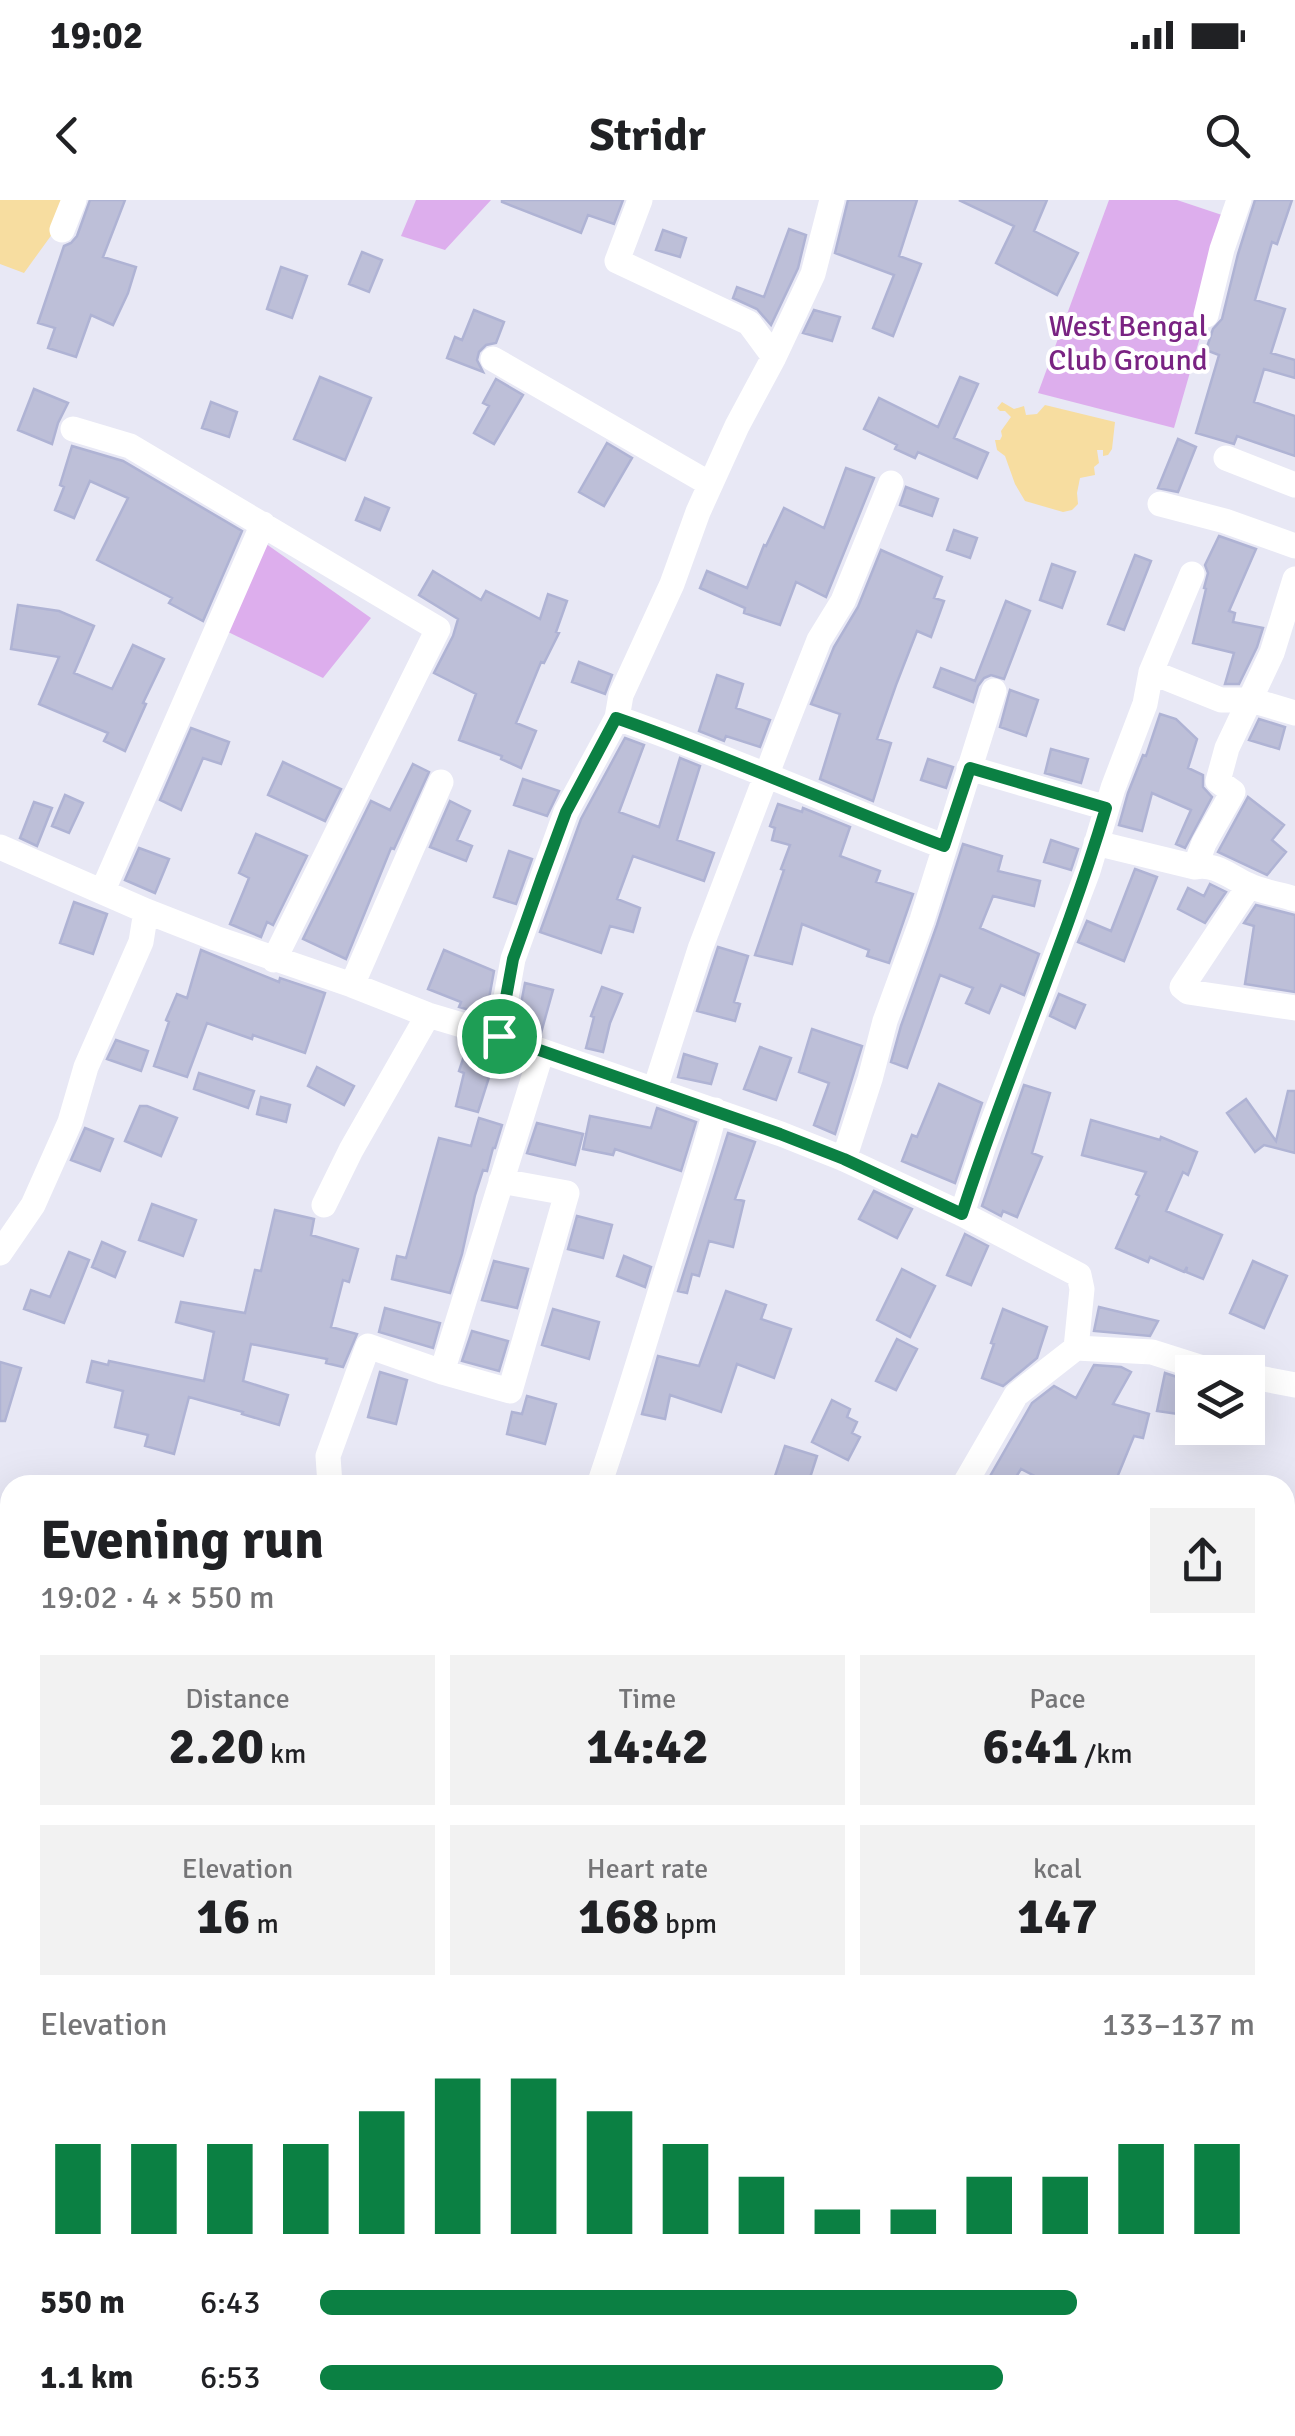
<!DOCTYPE html>
<html lang="en">
<head>
<meta charset="utf-8">
<style>
	:root { --surface:#fff; --page:#f2f2f2; --text:#202124; --muted:#757577; --accent:#0b8043 }
	body { margin:0; font-family:Signika,sans-serif; background:var(--page); color:var(--text); height:100vh; display:flex; flex-direction:column; font-size:38px; white-space:nowrap }
	* { box-sizing:border-box; margin:0 }
	p { font-size:32px; color:var(--muted) }
	.icon { flex:none; width:55px; height:55px; fill:none; stroke:currentColor; stroke-width:2; stroke-linecap:round; stroke-linejoin:round }
	.map { position:relative; flex:1; overflow:hidden }
	.drawer { position:absolute; left:0px; top:1275px; width:1295px; height:962px; display:flex; flex-direction:column; background:var(--surface); border-radius:30px 30px 0 0; box-shadow:0 10px 40px #0002 }
	.drawer>* { flex:none }
	.controls { position:absolute; left:1175px; top:1155px; display:grid; gap:20px }
	.controls a { display:grid; place-items:center; width:90px; height:90px; border-radius:0px; background:var(--surface); box-shadow:0 10px 40px #0002; font-size:50px }
	.pin { position:absolute; display:grid; place-items:center; width:85px; height:85px; color:#fff; margin:-42px; border:5px solid #fff; border-radius:50%; box-shadow:0 2px 10px #0007 }
	.round { display:grid; place-items:center; flex:none; width:105px; height:105px; border-radius:0px; background:var(--page) }
	.summary { display:flex; align-items:center; justify-content:space-between; height:170px; padding:0 40px }
	h1 { font-size:55px; font-weight:700; line-height:75px }
	.stats { display:grid; grid-template-columns:repeat(3,1fr); gap:15px; height:170px; padding:10px 40px }
	.stats div { display:grid; align-content:center; border-radius:0px; background:var(--page); text-align:center }
	.stats b { font-size:50px; font-weight:700 }
	.stats small { font-size:28px; font-weight:400 }
	.stats p { font-size:28px }
	.chart { height:280px; padding:20px 40px }
	.chart p { display:flex; justify-content:space-between }
	.chart svg { width:100%; height:180px; margin-top:10px; stroke:var(--accent); stroke-width:6 }
	ul { padding:0 40px; list-style:none; font-size:32px }
	li { display:grid; grid-template-columns:160px 120px 1fr; align-items:center; height:75px }
	li i { height:25px; border-radius:12px; background:var(--accent) }
	.status { display:flex; justify-content:space-between; align-items:center; height:70px; padding:0 50px; background:var(--surface); direction:ltr }
	.status svg { height:28px; fill:currentColor }
	header { display:flex; justify-content:space-between; align-items:center; height:130px; padding:0 40px; background:var(--surface); font-size:45px; font-weight:700 }
	.map>svg:first-child { display:block }
</style>
</head>
<body>
<div class="status"><b>19:02</b><svg viewBox="0 0 49 12"><path d="M0 12V9h3v3zM5 12V6h3v6zM10 12V3h3v9zM15 12V0h3v12zM26 1h20v11H26zM47 4h2v5h-2z"/></svg></div>
<header><svg class="icon" aria-label="back" viewBox="0 0 24 24"><path d="M15 5l-7 7 7 7"/></svg>Stridr<svg class="icon" aria-label="search" viewBox="0 0 24 24"><circle cx="10" cy="10" r="6"/><path d="M15 15l6 6"/></svg></header>
<div class="map">
<svg width="1295" height="2236" viewBox="0 0 1295 2236">
	<rect width="100%" height="100%" fill="#e8e8f5"/>
	<path fill="#ddaeed" d="M416 0H491L445 50 401 36Z
		M1109 0H1177L1234 19 1174 228 1038 193Z
		M262 341 371 418 323 478 224 430Z"/>
	<path fill="#f7dda0" d="M0 0H67L58 26 24 73 0 64Z
		M1002 202 1014 209 1024 206 1026 215 1037 214 1045 205 1115 222 1112 249 1108 255 1103 256V250H1097L1099 263 1094 267 1095 275 1080 278 1077 293 1078 304 1072 310 1063 312 1025 301 1015 284 1005 256 997 250 995 240H1000L1002 236 1001 231 1011 217 1005 211H1000L997 208Z"/>
	<path fill="#bdbfd8" stroke="#afb3d4" stroke-width="2.5" d="M90 0H125L103 57 136 67 128 93 113 125 91 115 76 157 48 148 55 128 38 123 64 46 71 43 77 36Z
		M502 0H623L614 24 588 15 581 33 502 2Z
		M848 0H917L899 56 921 64 893 136 873 128 894 75 835 53Z
		M959 0H1047L1034 31 1078 53 1057 95 996 63 1014 26Z
		M1255 0H1292L1277 44 1272 42 1255 100 1285 109 1271 153 1295 160V178L1264 169 1254 202 1295 216V256L1237 236 1234 244 1196 233 1219 155 1206 150 1213 129 1222 119 1238 54Z
		M789 29 806 35 798 68 771 125 757 109 733 98 737 87 764 97Z
		M663 30 686 38 680 57 656 50Z
		M362 52 382 60 369 92 349 84Z
		M281 67 307 76 292 118 267 109Z
		M474 110 504 122 496 143 486 145 479 152 477 160 483 172 447 158 455 137 462 140Z
		M814 110 840 117 832 141 803 133Z
		M320 177 371 198 345 260 294 239Z
		M960 177 978 184 954 238 988 253 977 278 918 252 915 258 895 249 897 245 864 229 879 198 938 227Z
		M496 179 523 195 494 244 474 233 489 206 483 203Z
		M34 189 68 203 58 223 52 244 18 230Z
		M211 202 237 212 229 237 202 228Z
		M1178 239 1196 247 1178 292 1158 288Z
		M607 243 632 258 604 306 579 292Z
		M72 246 123 261 242 331 203 421 169 403 172 398 97 360 128 298 90 281 74 318 55 310 64 287 60 285Z
		M846 268 874 278 826 397 796 382 780 425 744 413 745 408 700 388 707 371 747 388 764 345 766 346 784 308 824 328Z
		M906 287 938 299 932 316 900 305Z
		M365 298 389 308 380 330 356 320Z
		M954 330 977 338 970 358 947 350Z
		M1219 336 1256 349 1229 411 1235 413 1233 422 1263 428 1257 447 1239 484H1225L1234 453 1193 443 1206 389 1204 388 1208 373 1205 365Z
		M881 350 942 377 934 398 944 401 931 437 917 431 896 485 877 539 891 543 873 601 820 579 840 514 811 504 834 447 858 407Z
		M1135 355 1151 361 1124 430 1108 424Z
		M1052 364 1075 372 1062 408 1040 400Z
		M433 371 481 400 486 391 540 419 548 394 567 401 556 432 559 433 544 463 541 462 516 523 536 531 521 568 501 559 502 556 459 540 476 494 434 473 453 436 458 419 419 395Z
		M1006 401 1030 411 1004 479 991 475 984 478 978 486 973 502 934 487 941 468 975 481Z
		M18 405 59 411 94 426 74 473 112 489 133 445 164 459 143 503 146 504 125 551 104 541 108 533 39 504 59 457 11 449Z
		M579 462 612 475 605 494 572 482Z
		M717 475 743 484 736 508 770 520 760 547 726 536 724 541 699 531Z
		M1010 490 1038 500 1026 536 1000 527Z
		M1160 514 1176 519 1197 539 1188 568 1203 575V587L1212 597 1185 648 1176 644 1191 610 1152 593 1142 631 1119 625 1128 593 1143 555 1146 556Z
		M1259 519 1285 527 1279 549 1249 540Z
		M191 528 229 542 221 564 203 558 181 610 160 600Z
		M625 538 644 545 619 612 659 627 680 558 700 566 677 640 714 653 704 681 633 656 617 699 640 708 633 732 610 726 601 753 540 732 581 619Z
		M1051 549 1088 559 1081 583 1045 573Z
		M928 559 953 567 946 588 921 580Z
		M283 562 341 589 325 621 268 595Z
		M413 564 429 572 394 649 391 648 346 759 303 739 371 601 390 610Z
		M523 579 559 591 547 616 514 605Z
		M65 595 83 603 69 633 52 626Z
		M1248 597 1284 625 1272 640 1286 652 1267 675 1218 652Z
		M450 601 470 611 457 640 472 646 466 661 430 647Z
		M34 602 52 608 37 646 20 638Z
		M778 604 802 612 803 608 850 627 840 656 880 671 876 682 913 694 889 763 867 756 869 750 802 724 792 764 755 755 784 670 781 669 790 645 772 640 775 628 770 626Z
		M256 634 307 656 273 725 267 722 261 737 230 724 249 678 239 673Z
		M1051 640 1078 649 1071 670 1044 662Z
		M963 644 1002 656 998 671 1040 681 1034 706 993 696 980 728 1039 754 1024 795 1001 785 989 813 966 803 973 788 940 775 907 868 891 862 901 826 937 725Z
		M139 648 169 659 155 693 125 680Z
		M509 651 532 659 516 704 494 697Z
		M1135 669 1157 677 1124 761 1078 742 1087 721 1111 731Z
		M1210 684 1226 692 1205 723 1178 709 1188 688 1204 696Z
		M74 702 107 714 93 754 60 743Z
		M1256 705 1295 715V792L1245 784 1254 726 1244 723Z
		M718 747 748 756 734 802 740 804 735 821 697 811Z
		M201 750 279 782 280 778 325 793 305 853 253 835 252 839 207 823 187 877 154 866 169 822 166 820 177 794 187 798Z
		M444 750 494 771 486 815 459 807 461 802 428 789Z
		M525 783 553 790 541 833 517 825Z
		M602 787 622 794 610 823 603 852 586 848 594 817 591 816Z
		M1059 794 1085 805 1075 828 1050 816Z
		M812 829 862 846 835 934 814 925 829 883 799 872Z
		M116 840 148 851 141 871 107 859Z
		M468 844 497 852 478 912 456 906 464 873 459 871Z
		M760 847 791 858 776 900 744 889Z
		M684 854 717 864 711 884 678 877Z
		M317 867 354 886 344 905 308 886Z
		M199 873 254 891 248 908 194 889Z
		M939 884 982 903 955 983 902 961 912 935 917 937Z
		M1024 885 1050 893 1032 953 1042 957 1017 1017 1003 1011 1001 1016 982 1006Z
		M1288 891H1295V953L1264 945 1255 952 1227 913 1246 899 1276 941Z
		M261 897 290 905 286 922 257 914Z
		M140 906H147L177 918 161 956 125 941Z
		M657 908 696 922 681 971 615 949 613 955 583 949 590 916 651 928Z
		M479 918 502 925 495 948H493L487 971 483 970 475 995 462 1054 450 1093 392 1079 397 1056 406 1058 439 938 471 946Z
		M1091 920 1160 940 1161 937 1197 952 1188 975 1183 972 1166 1011 1222 1035 1203 1079 1186 1072 1187 1067 1184 1072 1150 1057 1148 1062 1116 1048 1139 996 1136 994 1146 972 1082 955Z
		M537 923 583 934 575 965 527 953Z
		M85 928 113 939 100 971 71 960Z
		M728 933 755 942 735 999 744 1001 733 1047 709 1041 699 1076 692 1074 687 1093 678 1091Z
		M874 991 912 1009 897 1038 859 1019Z
		M152 1004 196 1020 183 1056 139 1040Z
		M275 1010 314 1019 311 1035 358 1049 349 1082 343 1080 331 1127 357 1134 343 1167 326 1163 327 1159 251 1144 243 1181 288 1195 279 1225 242 1214 243 1212 189 1197 174 1254 145 1246 148 1235 115 1227 123 1191 87 1182 92 1161 108 1165 109 1161 204 1181 214 1132 176 1122 181 1102 245 1113 255 1070 261 1071Z
		M577 1016 612 1025 603 1058 568 1049Z
		M965 1034 988 1046 971 1085 947 1075Z
		M102 1042 125 1052 115 1077 92 1067Z
		M69 1052 89 1060 64 1123 24 1109 31 1090 50 1097Z
		M624 1056 651 1067 645 1087 617 1076Z
		M494 1061 528 1069 517 1108 482 1100Z
		M1253 1061 1287 1076 1264 1128 1230 1113Z
		M902 1069 935 1086 910 1137 877 1120Z
		M726 1091 766 1105 761 1119 791 1129 774 1178 737 1164 721 1212 670 1195 665 1219 642 1214 658 1156 699 1166Z
		M1099 1107 1158 1121 1150 1136 1094 1131Z
		M385 1108 440 1123 433 1148 379 1132Z
		M553 1109 599 1122 589 1159 542 1145Z
		M1003 1109 1047 1127 1037 1158 1003 1186 982 1178 994 1144 991 1143Z
		M472 1131 508 1141 499 1171 462 1161Z
		M897 1139 917 1149 896 1190 876 1181Z
		M0 1162 21 1168 5 1221H0Z
		M1094 1165 1121 1167 1131 1172 1113 1204 1149 1214 1143 1238 1134 1236 1114 1285H1052L1021 1269 1011 1285H985L1032 1203 1054 1186 1076 1198Z
		M380 1172 407 1180 396 1224 368 1217Z
		M1165 1173 1192 1182V1216L1157 1211Z
		M527 1196 556 1204 545 1244 507 1234 512 1212 522 1214Z
		M832 1200 850 1209 847 1217 857 1222 852 1233 860 1237 848 1260 812 1242Z
		M785 1246 817 1256 808 1284 794 1280 792 1285H772Z"/>
	<g fill="none" stroke-linecap="round" stroke-linejoin="round">
		<path stroke="#fff" stroke-width="25" d="M62 30 74 0
			M1206 115 1222 49 1239 0
			M774 157 813 74 832 0
			M493 159 710 284
			M73 229 130 246 438 429 274 760
			M1226 258 1295 285
			M1160 304 1225 321 1295 346
			M1295 379 1272 453 1227 548 1218 581 1233 592 1204 643 1195 667C1216 663 1230 677 1248 685 1262 692 1280 694 1295 699
			M1151 472 1221 500H1251L1295 513
			M617 518C727 556 834 605 943 646
			M969 568 1107 608
			M1096 643 1195 667
			M0 647 146 711 215 738 352 785 428 815 499 836 781 934 844 959 962 1014 1079 1075 1082 1089 1076 1148
			M1249 686 1182 787 1188 792 1295 808
			M103 690 263 324
			M352 785 441 582
			M499 836 513 759 566 612 617 518 621 495 672 384 698 312 737 226 774 157 749 123 617 61 640 0
			M655 889 700 749 784 529 819 440 843 401 891 283
			M844 959 870 879 885 821 922 720 994 491
			M324 1005 351 950 428 815
			M962 1014 984 945 1088 671 1113 588 1145 504 1151 472 1192 374
			M0 1053 33 1005 70 922 86 867 141 742 146 711
			M442 1172 542 851
			M1248 1176 1295 1185
			M330 1285 328 1256 368 1146 442 1172 510 1191 567 993 501 981
			M599 1285C628 1200 653 1114 680 1028 692 988 706 950 715 910
			M964 1285 1016 1195 1076 1148 1152 1152 1215 1172
			M1285 1620 1295 1622
			M1285 1790 1295 1752
			M0 2146 10 2147
			M961 2228V2236
			M652 2236 654 2228
			M1290 2236 1295 2231"/>
		<path stroke="#cbc9ff" stroke-width="35" d="M0 1823 10 1820
			M1285 1889 1295 1894
			M247 2236 253 2228"/>
	</g>
	<g fill="none" stroke-linecap="round" stroke-linejoin="round">
		<defs>
			<path id="route" d="M616 518C727 556 834 605 944 646L970 568 1106 608C1065 746 1006 877 962 1014L844 959 780 934 499 836 513 759 542 677 566 612Z"/>
		</defs>
		<use href="#route" stroke="#fff" stroke-width="20"/>
		<use href="#route" stroke="#0b8043" stroke-width="12"/>
	</g>
	<g text-anchor="middle" stroke-width="8" stroke-linejoin="round" paint-order="stroke">
		<g font-size="30" fill="#792382" stroke="#fff">
			<text x="1128" y="136">West Bengal<tspan x="1128" dy="34">Club Ground</tspan></text>
		</g>
	</g>
</svg>
<div class="controls">
<a><svg class="icon" aria-label="layers" viewBox="0 0 24 24"><path d="M12 4l9 5-9 5-9-5zM3 14l9 5 9-5"/></svg></a>
</div>
<div class="pin" style="left:499px;top:836px;background:#1e9e55"><svg class="icon" aria-label="arrive" viewBox="0 0 24 24"><path d="M6 21V4h12l-3 4 3 4H6"/></svg></div>
<section class="drawer">
<div class="summary"><div><h1>Evening run</h1><p>19:02 · 4 × 550 m</p></div><a class="round"><svg class="icon" aria-label="share" viewBox="0 0 24 24"><path d="M12 15V3M7 8l5-5 5 5M5 13v7h14v-7"/></svg></a></div>
<div class="stats">
<div><p>Distance</p><b>2.20<small> km</small></b></div>
<div><p>Time</p><b>14:42</b></div>
<div><p>Pace</p><b>6:41<small> /km</small></b></div>
</div>
<div class="stats">
<div><p>Elevation</p><b>16<small> m</small></b></div>
<div><p>Heart rate</p><b>168<small> bpm</small></b></div>
<div><p>kcal</p><b>147</b></div>
</div>
<div class="chart"><p><span>Elevation</span>133–137 m</p>
<svg viewBox="0 0 160 44" preserveAspectRatio="none"><path d="M5 44V22M15 44V22M25 44V22M35 44V22M45 44V14M55 44V6M65 44V6M75 44V14M85 44V22M95 44V30M105 44V38M115 44V38M125 44V30M135 44V30M145 44V22M155 44V22"/></svg>
</div>
<ul>
<li><b>550 m</b>6:43<i style="width:81%"></i></li>
<li><b>1.1 km</b>6:53<i style="width:73%"></i></li>
</ul>
</section>
</div>
</body>
</html>
